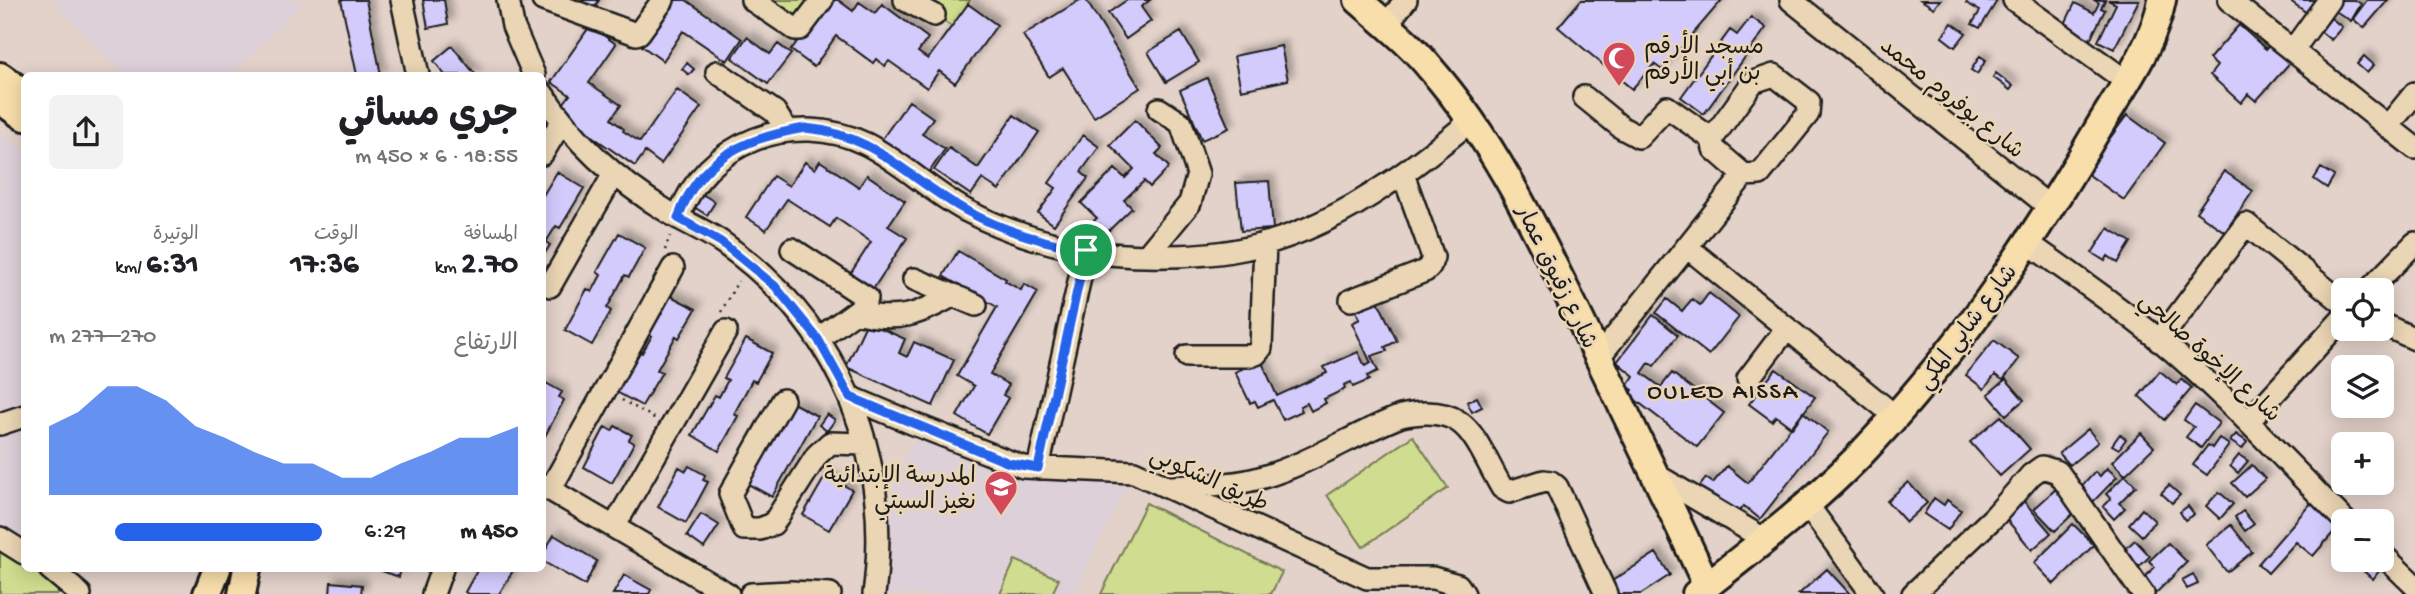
<!DOCTYPE html>
<html lang="ar">
<head>
<meta charset="utf-8">
<style>
	:root { --surface:#fff; --page:#f2f2f2; --text:#202124; --muted:#757577; --accent:#2563eb }
	body { margin:0; font-family:"Gochi Hand","Playpen Sans Arabic",sans-serif; background:var(--page); color:var(--text); direction:rtl; height:100vh; display:flex; flex-direction:column; font-size:26px; white-space:nowrap }
	* { box-sizing:border-box; margin:0 }
	p { font-size:23px; color:var(--muted) }
	.icon { flex:none; width:38px; height:38px; fill:none; stroke:currentColor; stroke-width:2; stroke-linecap:round; stroke-linejoin:round }
	.map { position:relative; flex:1; overflow:hidden; direction:ltr }
	.side { position:absolute; left:21px; top:72px; width:525px; height:500px; display:flex; flex-direction:column; background:var(--surface); border-radius:10px; box-shadow:0 4px 18px #0003; direction:rtl }
	.side>* { flex:none }
	.controls { position:absolute; left:2331px; top:278px; display:grid; gap:14px }
	.controls a { display:grid; place-items:center; width:63px; height:63px; border-radius:10px; background:var(--surface); box-shadow:0 4px 18px #0003; font-size:35px }
	.pin { position:absolute; display:grid; place-items:center; width:60px; height:60px; color:#fff; margin:-30px; border:4px solid #fff; border-radius:50%; box-shadow:0 2px 7px #0007 }
	.round { display:grid; place-items:center; flex:none; width:74px; height:74px; border-radius:10px; background:var(--page) }
	.headline { display:flex; align-items:center; justify-content:space-between; height:119px; padding:0 28px }
	h1 { font-size:38px; font-weight:700; line-height:52px }
	.metrics { display:grid; grid-template-columns:repeat(3,1fr); gap:10px; height:119px; padding:7px 28px }
	.metrics div { display:grid; align-content:center }
	.metrics b { font-size:30px; font-weight:700 }
	.metrics small { font-size:19px; font-weight:400 }
	.metrics p { font-size:19px }
	.chart { height:196px; padding:14px 28px }
	.chart p { display:flex; justify-content:space-between }
	.chart svg { width:100%; height:126px; margin-top:7px; fill:var(--accent); opacity:.7 }
	ul { padding:0 28px; list-style:none; font-size:23px }
	li { display:grid; grid-template-columns:112px 84px 1fr; align-items:center; height:52px }
	li i { height:18px; border-radius:9px; background:var(--accent) }
	.map>svg:first-child { display:block }
</style>
</head>
<body>
<div class="map">
<svg width="2415" height="594" viewBox="0 0 2415 594">
	<defs>
		<filter id="shadow"><feDropShadow dx="5.5" dy="-5.5" stdDeviation="3.5" flood-color="#0004"/></filter>
	</defs>
	<rect width="100%" height="100%" fill="#e3d2ca"/>
	<filter id="ink" filterUnits="userSpaceOnUse"><feTurbulence type="fractalNoise" baseFrequency=".0143" numOctaves="2"/><feDisplacementMap in="SourceGraphic" scale="14" xChannelSelector="R" yChannelSelector="G"/><feConvolveMatrix kernelMatrix="1 2 1 2 8 2 1 2 1" color-interpolation-filters="sRGB"/></filter>
	<g filter="url(#ink)">
		<path fill="#ded0d9" d="M52 0H305L232 75H125Z
			M0 133 24 151V527L16 539 0 532Z
			M915 435 1024 478 1127 485 1073 594H887V550L894 481Z"/>
		<path fill="#d0dc8f" stroke="#767c56" stroke-width="2" d="M772 0H817L803 21Z
			M911 0H970L954 28Z
			M1413 436 1448 488 1363 547 1327 495Z
			M1146 503 1282 572 1271 594H1101Z
			M0 545 24 559V569H40L65 594H0Z
			M1015 560 1059 579 1052 594H1000Z"/>
		<path fill="#d4cbfd" stroke="#1c1c1c" stroke-width="2" filter="url(#shadow)" d="M341 0H366L381 75H357Z
			M423 0H444L448 24 428 28Z
			M562 0H599L593 10 583 3 578 11Z
			M673 0H686L742 39 727 61 683 31 663 61 642 46Z
			M828 0H838L853 11 859 2 875 13 882 4 928 38 918 52 928 59 968 4 997 25 955 83 939 71 927 88 889 61 885 66 876 59 873 63 836 36 814 67 791 50Z
			M1080 0H1086L1140 88 1094 117 1063 68 1049 77 1023 35Z
			M1127 0H1150L1141 7 1151 21 1126 39 1108 13Z
			M1581 0H1722L1662 70 1654 64 1632 89 1558 27Z
			M1921 0H1940L1934 8Z
			M1968 0 1997 1 1980 28 1972 24 1980 11 1966 3Z
			M2094 0H2105L2101 8 2105 10 2090 40 2064 26 2075 3 2094 13 2099 3Z
			M2108 0H2139L2114 49 2098 41 2116 4Z
			M2289 0H2316L2307 13Z
			M2340 0H2355L2361 4 2351 21 2334 10Z
			M2367 0H2388L2364 28 2353 19Z
			M1751 17 1766 28 1704 114 1681 97 1730 30 1737 35Z
			M2331 18 2342 27 2331 40 2320 31Z
			M1952 23 1966 33 1955 47 1942 37Z
			M2239 25 2266 49 2274 40 2294 58 2256 101 2248 94 2241 103 2210 75 2217 66 2209 59Z
			M590 26 616 44 589 83 621 105 611 119 624 129 623 131 640 142 677 90 701 107 661 164 645 152 635 166 557 112 570 95 551 82Z
			M1181 32 1199 62 1166 82 1148 52Z
			M747 37 770 54 778 44 791 54 768 84 732 58Z
			M452 46 476 75H445L434 61Z
			M1281 46 1288 80 1241 90 1234 56Z
			M1980 56 1986 60 1977 74 1971 70Z
			M2364 56 2374 65 2367 73 2357 64Z
			M687 63 694 69 689 75 682 69Z
			M1996 73 2013 86 2010 90 1993 77Z
			M1207 78 1229 128 1202 140 1180 90Z
			M909 101 933 118 922 134 945 149 929 172 882 139Z
			M1014 115 1039 132 999 190 982 179 971 195 934 170 949 148 978 168Z
			M2127 115 2165 143 2124 200 2085 172Z
			M1135 120 1162 148 1156 154 1169 167 1150 187 1144 181 1124 200 1132 208 1097 242 1084 230 1097 218 1081 203 1115 169 1125 178 1134 169 1110 145Z
			M1083 135 1099 147 1081 172 1088 178 1054 225 1038 213 1056 188 1049 183Z
			M820 161 859 187 867 175 905 201 888 226 907 238 869 295 847 279 871 242 836 218 830 227 787 199 766 230 746 217 773 176 789 186 805 162 815 169Z
			M2321 168 2334 176 2327 188 2314 179Z
			M2224 171 2253 191 2225 232 2196 212Z
			M557 172 584 188 560 228 556 226 546 242 550 245 542 258V197Z
			M1269 181 1273 229 1241 231 1236 183Z
			M702 194 715 202 707 215 694 207Z
			M2108 228 2131 242 2118 263 2108 256 2105 261 2092 253Z
			M619 233 645 248 629 277 625 275 607 308 611 311 592 345 565 330 587 289 592 292 601 275 597 272Z
			M958 251 1006 279 1005 281 1021 290 1024 284 1038 292 990 374 1009 385 1003 395 1008 398 987 434 957 416 974 386 957 376 997 307 943 276Z
			M1709 293 1739 317 1709 355 1656 313 1667 299 1682 311 1692 299 1700 305Z
			M669 295 696 309 679 338 676 336 657 370 662 372 642 406 615 391 638 351 642 353 652 336 648 334Z
			M1378 301 1397 341 1385 347 1387 351 1371 356 1378 371 1367 376 1369 380 1353 387 1351 382 1344 385 1345 389 1324 399 1326 403 1311 411 1307 403 1300 406 1302 411 1283 420 1273 400 1258 407 1255 401 1250 403 1235 372 1261 360 1277 396 1327 373 1324 367 1358 352 1365 366 1371 363 1352 323 1360 319 1356 311Z
			M1653 315 1678 335 1654 366 1649 363 1642 373 1661 387 1672 373 1724 413 1697 447 1629 395 1633 390 1627 386 1634 376 1617 362Z
			M867 322 905 339 899 353 907 357 914 342 954 360 933 406 846 367Z
			M746 339 772 353 756 382 752 380 734 414 738 416 719 451 692 435 715 395 719 397 728 380 724 378Z
			M1994 340 2019 359 2003 380 1995 375 1984 389 1966 375Z
			M1776 369 1815 397 1792 428 1776 416 1772 421 1749 404Z
			M2160 371 2177 385 2181 379 2192 388 2165 420 2139 396Z
			M2006 379 2024 400 2006 415 1988 394Z
			M546 383 562 392 559 397 564 400 543 440 542 388Z
			M1477 397 1482 407 1472 412 1467 402Z
			M793 403 817 416 772 497 748 484Z
			M2195 405 2219 423 2201 448 2186 437 2194 427 2184 420Z
			M1803 412 1828 432 1760 519 1744 506 1732 521 1695 493 1706 478 1713 483 1727 466 1748 483Z
			M827 414 835 420 827 431 819 425Z
			M2001 416 2030 449 2000 476 1970 442Z
			M615 426 632 435 629 440 634 443 612 483 584 467 605 427 612 431Z
			M2088 429 2098 442 2070 465 2059 453Z
			M2141 433 2154 447 2125 475 2136 486 2119 503 2125 508 2114 519 2103 507 2111 499 2106 494 2125 475 2112 462Z
			M2120 434 2126 439 2119 449 2112 445Z
			M2236 434 2247 442 2242 449 2230 441Z
			M2219 438 2229 445 2207 475 2193 465 2208 445 2212 448Z
			M2239 455 2248 461 2238 473 2230 466Z
			M2252 465 2265 479 2245 497 2232 483Z
			M689 466 705 475 703 480 708 482 686 523 658 507 679 467 686 471Z
			M2107 468 2117 477 2090 505 2076 493 2095 472 2100 476Z
			M826 475 852 490 829 530 803 515Z
			M1908 482 1927 503 1906 522 1887 501Z
			M2169 485 2180 495 2172 503 2161 493Z
			M2057 488 2077 510 2055 531 2034 509Z
			M2219 492 2233 504 2220 519 2206 506Z
			M1934 498 1944 505 1947 500 1961 510 1948 530 1924 514Z
			M2021 498 2051 533 2032 550 2002 514Z
			M2312 502 2339 526 2313 556 2296 542 2268 573 2258 564Z
			M2188 506 2194 514 2185 520 2180 512Z
			M2142 509 2155 521 2142 536 2129 524Z
			M2243 511 2254 524 2245 531 2235 517Z
			M701 514 719 525 704 548 687 536Z
			M2073 524 2094 545 2054 584 2034 563Z
			M2231 525 2252 552 2227 572 2206 545Z
			M554 535 597 561 585 585 542 561V555Z
			M2135 540 2150 556 2139 567 2123 551Z
			M2168 543 2187 562 2156 593 2143 579 2155 567 2149 561Z
			M1656 553 1670 575 1641 594H1609L1604 586Z
			M2358 560H2365L2379 571 2373 579 2355 564Z
			M376 569H401L399 577Z
			M478 569H514L499 594H468L465 592Z
			M1827 569 1850 594H1799Z
			M2193 574 2198 584 2187 589 2182 580Z
			M624 575 651 590 649 594H613Z
			M331 582 362 585 361 594H330Z"/>
		<g fill="none" stroke-linecap="round" stroke-linejoin="round">
			<defs>
				<path id="minor" d="M402 0 418 75
					M508 0 513 26 534 75
					M543 0 636 34 639 33 663 0
					M752 0 795 29H800L822 0
					M905 0 934 15
					M1791 0 2051 208
					M2014 0 2126 81
					M2229 0 2415 148
					M1386 25 1406 0
					M2293 50 2329 0
					M717 72 775 112 787 131
					M542 93C575 143 617 181 668 212 686 223 706 231 723 243 839 324 893 456 874 594
					M1584 97 1622 128 1639 137 1667 107 1712 139
					M2388 126 2415 93
					M542 154 562 121
					M678 218C705 142 793 109 866 144 902 162 931 192 967 211 1009 233 1062 249 1109 254 1150 258 1212 257 1252 247 1299 236 1347 212 1386 185 1416 166 1443 143 1471 121
					M2028 243C2077 278 2128 313 2174 352 2235 405 2289 465 2346 522
					M1687 247 1895 416
					M792 249 867 298 862 307 818 339
					M1148 254 1190 203 1198 174 1181 123 1159 109
					M914 279 976 305
					M550 286 614 174
					M2369 290 2415 243
					M1351 300 1425 271 1430 266 1433 257 1403 174
					M856 312C896 323 919 315 954 295
					M2382 324 2415 339
					M2159 341 2246 224 2343 303
					M1187 356H1250L1256 354 1261 348 1265 243
					M1599 357 1744 175 1760 174 1808 114 1809 102 1774 75 1753 82 1712 139 1714 149 1744 175
					M1748 379 1787 328
					M850 397 919 426 1023 467 1134 472 1367 578H1433L1458 585 1464 594
					M783 400 730 494 744 529H760L773 524 817 455 830 443 865 444
					M2249 421 2343 318
					M0 424 24 416
					M1038 468 1086 250
					M1656 475 1764 539
					M542 485 728 594
					M1172 487C1202 485 1234 486 1263 477 1311 463 1354 434 1401 416 1469 402 1473 438 1502 488L1509 492 1544 481 1551 482 1557 487 1606 594
					M550 490 673 268
					M1806 503 1872 594
					M614 527 726 331
					M0 538 24 553
					M2382 554 2415 586
					M50 569 80 594
					M433 594 442 569
					M751 594 791 592 830 594
					M1913 594 1995 516 2031 475 2042 467 2058 472 2143 594"/>
				<path id="major" d="M1358 0C1383 22 1410 43 1431 69 1494 141 1535 228 1577 313 1621 404 1665 494 1707 586
					M0 76 24 93
					M0 100 24 117
					M207 594 217 569
					M242 594 247 569
					M1696 594C1751 551 1809 507 1858 457 1953 358 2027 250 2096 132 2120 91 2153 48 2162 0"/>
			</defs>
			<use href="#minor" stroke="#1c1c1c" stroke-width="26"/>
			<use href="#major" stroke="#1c1c1c" stroke-width="32"/>
			<path stroke="#1c1c1c" stroke-width="2.5" stroke-dasharray="2 5" stroke-linecap="butt" d="M665 250 670 236
				M721 312 738 281
				M622 400 656 419"/>
			<use href="#minor" stroke="#ead5b4" stroke-width="21"/>
			<use href="#major" stroke="#f8deab" stroke-width="26"/>
		</g>
	</g>
	<g fill="none" stroke-linecap="round" stroke-linejoin="round" filter="url(#ink)">
		<defs>
			<path id="route" d="M805 128C875 134 907 178 965 210 1001 230 1046 243 1086 250L1038 468 1009 463 850 397 818 339 775 286 721 242 678 218C700 157 745 138 805 128Z"/>
		</defs>
		<use href="#route" stroke="#fff" stroke-width="14"/>
		<use href="#route" stroke="#2563eb" stroke-width="9"/>
	</g>
	<defs>
		<symbol id="mosque-pin" viewBox="-11 -11 22 30"><path d="M0 17L-7.5 6A9.5 9.5 0 1 1 7.5 6Z" fill="#d1495b" stroke="#ead5b4"/><path d="M3.5-4.9A6 6 0 1 0 3.5 4.9A5 5 0 1 1 3.5-4.9Z" fill="#fff"/></symbol>
		<symbol id="school-pin" viewBox="-11 -11 22 30"><path d="M0 17L-7.5 6A9.5 9.5 0 1 1 7.5 6Z" fill="#d1495b" stroke="#ead5b4"/><path d="M0-5L7-2L0 1L-7-2ZM-4 1L0 2.5L4 1V4Q0 6-4 4Z" fill="#fff"/></symbol>
	</defs>
	<g fill-rule="evenodd">
		<use href="#mosque-pin" x="1600" y="39" width="38" height="52"/>
		<use href="#school-pin" x="982" y="468" width="38" height="52"/>
	</g>
	<g text-anchor="middle" stroke-width="5" stroke-linejoin="round" paint-order="stroke">
		<g font-size="23" fill="#1c1c1c" stroke="#ead5b4" text-anchor="start">
			<text x="1644" y="53">مسجد الأرقم<tspan x="1644" dy="26">بن أبي الأرقم</tspan></text>
			<text x="976" y="482" text-anchor="end">المدرسة الإبتدائية<tspan x="976" dy="26">نغيز السبتي</tspan></text>
		</g>
		<g font-size="23" fill="#1c1c1c" stroke="#ead5b4">
			<text transform="translate(1953 97) rotate(39)" y="8">شارع بوفروم محمد</text>
			<text transform="translate(1558 276) rotate(64)" y="8">شارع زقيوق عمار</text>
			<text transform="translate(1966 326) rotate(-53)" y="8">شارع شابي المكي</text>
			<text transform="translate(2211 356) rotate(42)" y="8">شارع الإخوة صالحي</text>
			<text transform="translate(1210 478) rotate(24)" y="8">طريق الشكوبي</text>
		</g>
		<g font-size="24" letter-spacing="2" fill="#1c1c1c" stroke="#ead5b4">
			<text x="1723" y="398">OULED AISSA</text>
		</g>
	</g>
</svg>
<div class="controls">
<a><svg class="icon" aria-label="locate" viewBox="0 0 24 24"><circle cx="12" cy="12" r="6"/><path d="M12 2v4M12 18v4M2 12h4M18 12h4"/></svg></a>
<a><svg class="icon" aria-label="layers" viewBox="0 0 24 24"><path d="M12 4l9 5-9 5-9-5zM3 14l9 5 9-5"/></svg></a>
<a>+</a>
<a>−</a>
</div>
<div class="pin" style="left:1086px;top:250px;background:#1e9e55"><svg class="icon" aria-label="arrive" viewBox="0 0 24 24"><path d="M6 21V4h12l-3 4 3 4H6"/></svg></div>
<section class="side">
<div class="headline"><div><h1>جري مسائي</h1><p>18:55 · 6 × 450 m</p></div><a class="round"><svg class="icon" aria-label="share" viewBox="0 0 24 24"><path d="M12 15V3M7 8l5-5 5 5M5 13v7h14v-7"/></svg></a></div>
<div class="metrics">
<div><p>المسافة</p><b>2.70<small> km</small></b></div>
<div><p>الوقت</p><b>17:36</b></div>
<div><p>الوتيرة</p><b>6:31<small> /km</small></b></div>
</div>
<div class="chart"><p><span>الارتفاع</span>270–277 m</p>
<svg viewBox="0 0 160 44" preserveAspectRatio="none"><path d="M0 44V20L10 15L20 6L30 6L40 11L50 20L60 24L70 29L80 33L90 33L100 38L110 38L120 33L130 29L140 24L150 24L160 20V44z"/></svg>
</div>
<ul>
<li><b>450 m</b>6:29<i style="width:76%"></i></li>
</ul>
</section>
</div>
</body>
</html>
